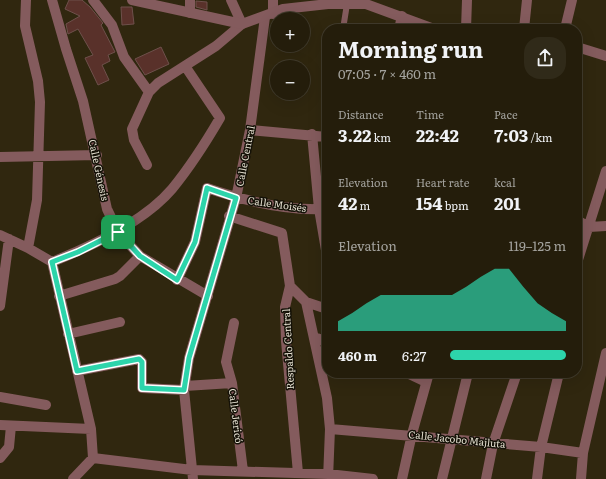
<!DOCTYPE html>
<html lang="en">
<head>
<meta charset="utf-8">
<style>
	:root { --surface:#241d0b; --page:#302a19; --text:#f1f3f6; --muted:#a3a29d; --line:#413b2c; --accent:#2dd4ab }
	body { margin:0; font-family:Literata,serif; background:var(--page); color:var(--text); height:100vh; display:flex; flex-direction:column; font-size:15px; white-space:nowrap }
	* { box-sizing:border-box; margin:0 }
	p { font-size:13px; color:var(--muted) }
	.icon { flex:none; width:22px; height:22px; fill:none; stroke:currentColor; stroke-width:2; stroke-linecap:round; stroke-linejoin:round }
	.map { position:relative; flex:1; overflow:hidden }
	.side { position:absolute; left:322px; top:24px; width:260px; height:354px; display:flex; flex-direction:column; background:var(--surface); border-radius:16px; box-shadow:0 4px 16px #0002,0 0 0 1px var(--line) }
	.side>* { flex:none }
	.controls { position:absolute; left:270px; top:12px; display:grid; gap:8px }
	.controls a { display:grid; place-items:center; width:40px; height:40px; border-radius:50%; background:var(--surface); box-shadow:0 4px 16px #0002,0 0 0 1px var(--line); font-size:20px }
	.pin { position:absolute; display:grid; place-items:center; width:34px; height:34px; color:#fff; margin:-17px; border-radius:8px; box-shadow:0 2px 6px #0006 }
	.round { display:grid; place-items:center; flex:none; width:42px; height:42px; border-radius:16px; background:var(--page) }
	.headline { display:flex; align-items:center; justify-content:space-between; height:68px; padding:0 16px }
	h1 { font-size:22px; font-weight:700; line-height:30px }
	.stats { display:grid; grid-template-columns:repeat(3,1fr); gap:6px; height:68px; padding:4px 16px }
	.stats div { display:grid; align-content:center }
	.stats b { font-size:17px; font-weight:700 }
	.stats small { font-size:11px; font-weight:400 }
	.stats p { font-size:11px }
	.chart { height:112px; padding:8px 16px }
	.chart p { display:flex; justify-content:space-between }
	.chart svg { width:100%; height:72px; margin-top:4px; fill:var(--accent); opacity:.7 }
	ul { padding:0 16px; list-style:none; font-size:13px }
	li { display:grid; grid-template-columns:64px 48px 1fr; align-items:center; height:30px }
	li i { height:10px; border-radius:5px; background:var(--accent) }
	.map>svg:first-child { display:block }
</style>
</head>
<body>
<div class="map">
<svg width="606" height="479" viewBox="0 0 606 479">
	<rect width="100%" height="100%" fill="#30270f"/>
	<path fill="#59312a" stroke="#6e504b" d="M69 0H82L90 7 103 23 101 25 115 52 108 55 110 61 102 65 109 80 98 85 85 58 93 55 78 29 68 34 66 24 80 16 65 9Z
		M196 1 207 2V10L196 7Z
		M121 7H132L134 24 122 25Z
		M161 47 169 64 145 75 135 59Z"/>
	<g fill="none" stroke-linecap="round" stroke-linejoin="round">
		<path stroke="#845b5d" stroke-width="6" d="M343 29 347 4"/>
		<path stroke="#845b5d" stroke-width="10" d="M26 0 25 26 38 81 40 102 37 200 28 248
			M52 0 66 49 83 101 107 209 118 232 140 256 208 296
			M93 0 112 25 124 57 149 92
			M190 0V13
			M273 14V0
			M399 29 402 16
			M466 29 467 0
			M524 29 527 0
			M565 29 572 0
			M149 92 158 83 216 46 242 24 231 0
			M250 130 327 137
			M312 134 319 209 327 256
			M0 157 97 155
			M147 165 134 140 132 129 149 92
			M229 216 282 233 290 286 285 307 286 341 298 473
			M577 220 589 227 606 226
			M0 235 28 248 52 262
			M52 262C92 246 144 222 172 189 190 167 206 142 220 118L185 66
			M52 262 91 429 93 458 73 479
			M577 263 606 171
			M177 280 195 242 207 188C245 201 286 211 327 209
			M290 286 306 302 327 398 330 429 328 479
			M59 296 115 279 120 276 140 256
			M306 302 327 309
			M0 306 9 239
			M68 334 120 322
			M314 337 327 342
			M77 371 139 359 142 362V388L184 390
			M407 373 426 382
			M232 383 226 362 234 323
			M185 386 232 383 243 471
			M0 397 46 405
			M0 425 91 429
			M330 429 541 447 583 453
			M0 458 9 447 11 426
			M93 458 192 470 328 474 373 479
			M193 479 184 390 189 358 236 198 250 130 265 17
			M402 479 412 434 429 373
			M442 479 468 373
			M486 479 493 444 517 373
			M537 479 541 447 559 373
			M581 479 583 453 606 353"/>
		<path stroke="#845b5d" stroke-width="10" d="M132 0 242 24 283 9 328 4H366L434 29
			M577 47 606 56"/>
	</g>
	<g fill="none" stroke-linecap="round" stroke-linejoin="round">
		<defs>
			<path id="route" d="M207 188 236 198 189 358 184 390 142 388V362L139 359 77 371 52 262 78 252 118 232 140 256 177 280 195 242Z"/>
		</defs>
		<use href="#route" stroke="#fff" stroke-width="8"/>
		<use href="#route" stroke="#2dd4ab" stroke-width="5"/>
	</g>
	<g text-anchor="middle" stroke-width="3" stroke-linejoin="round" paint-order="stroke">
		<g font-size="10" fill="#e3decf" stroke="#141107">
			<text transform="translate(245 156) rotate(-79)" y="4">Calle Central</text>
			<text transform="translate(99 170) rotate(78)" y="4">Calle Génesis</text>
			<text transform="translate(277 204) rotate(8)" y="4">Calle Moisés</text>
			<text transform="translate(288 349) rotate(-93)" y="4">Respaldo Central</text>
			<text transform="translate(236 416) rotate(83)" y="4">Calle Jericó</text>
			<text transform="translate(457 439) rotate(6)" y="4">Calle Jacobo Majluta</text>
		</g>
	</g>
</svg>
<div class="controls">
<a>+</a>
<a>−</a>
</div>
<div class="pin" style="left:118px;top:232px;background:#1e9e55"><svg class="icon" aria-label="arrive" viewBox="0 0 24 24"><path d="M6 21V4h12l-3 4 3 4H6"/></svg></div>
<section class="side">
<div class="headline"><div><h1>Morning run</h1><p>07:05 · 7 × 460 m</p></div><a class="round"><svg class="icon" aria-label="share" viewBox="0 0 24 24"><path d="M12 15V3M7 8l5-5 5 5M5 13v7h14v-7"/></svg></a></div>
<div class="stats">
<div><p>Distance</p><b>3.22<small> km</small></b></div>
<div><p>Time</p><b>22:42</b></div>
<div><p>Pace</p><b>7:03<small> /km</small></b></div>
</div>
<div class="stats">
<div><p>Elevation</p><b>42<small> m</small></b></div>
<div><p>Heart rate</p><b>154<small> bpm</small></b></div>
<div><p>kcal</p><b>201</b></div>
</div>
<div class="chart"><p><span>Elevation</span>119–125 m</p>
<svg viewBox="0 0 160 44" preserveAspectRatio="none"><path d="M0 44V38L10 33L20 27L30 22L40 22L50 22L60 22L70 22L80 22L90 17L100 11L110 6L120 6L130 17L140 27L150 33L160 38V44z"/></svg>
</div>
<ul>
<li><b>460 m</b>6:27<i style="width:100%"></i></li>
</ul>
</section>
</div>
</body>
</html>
